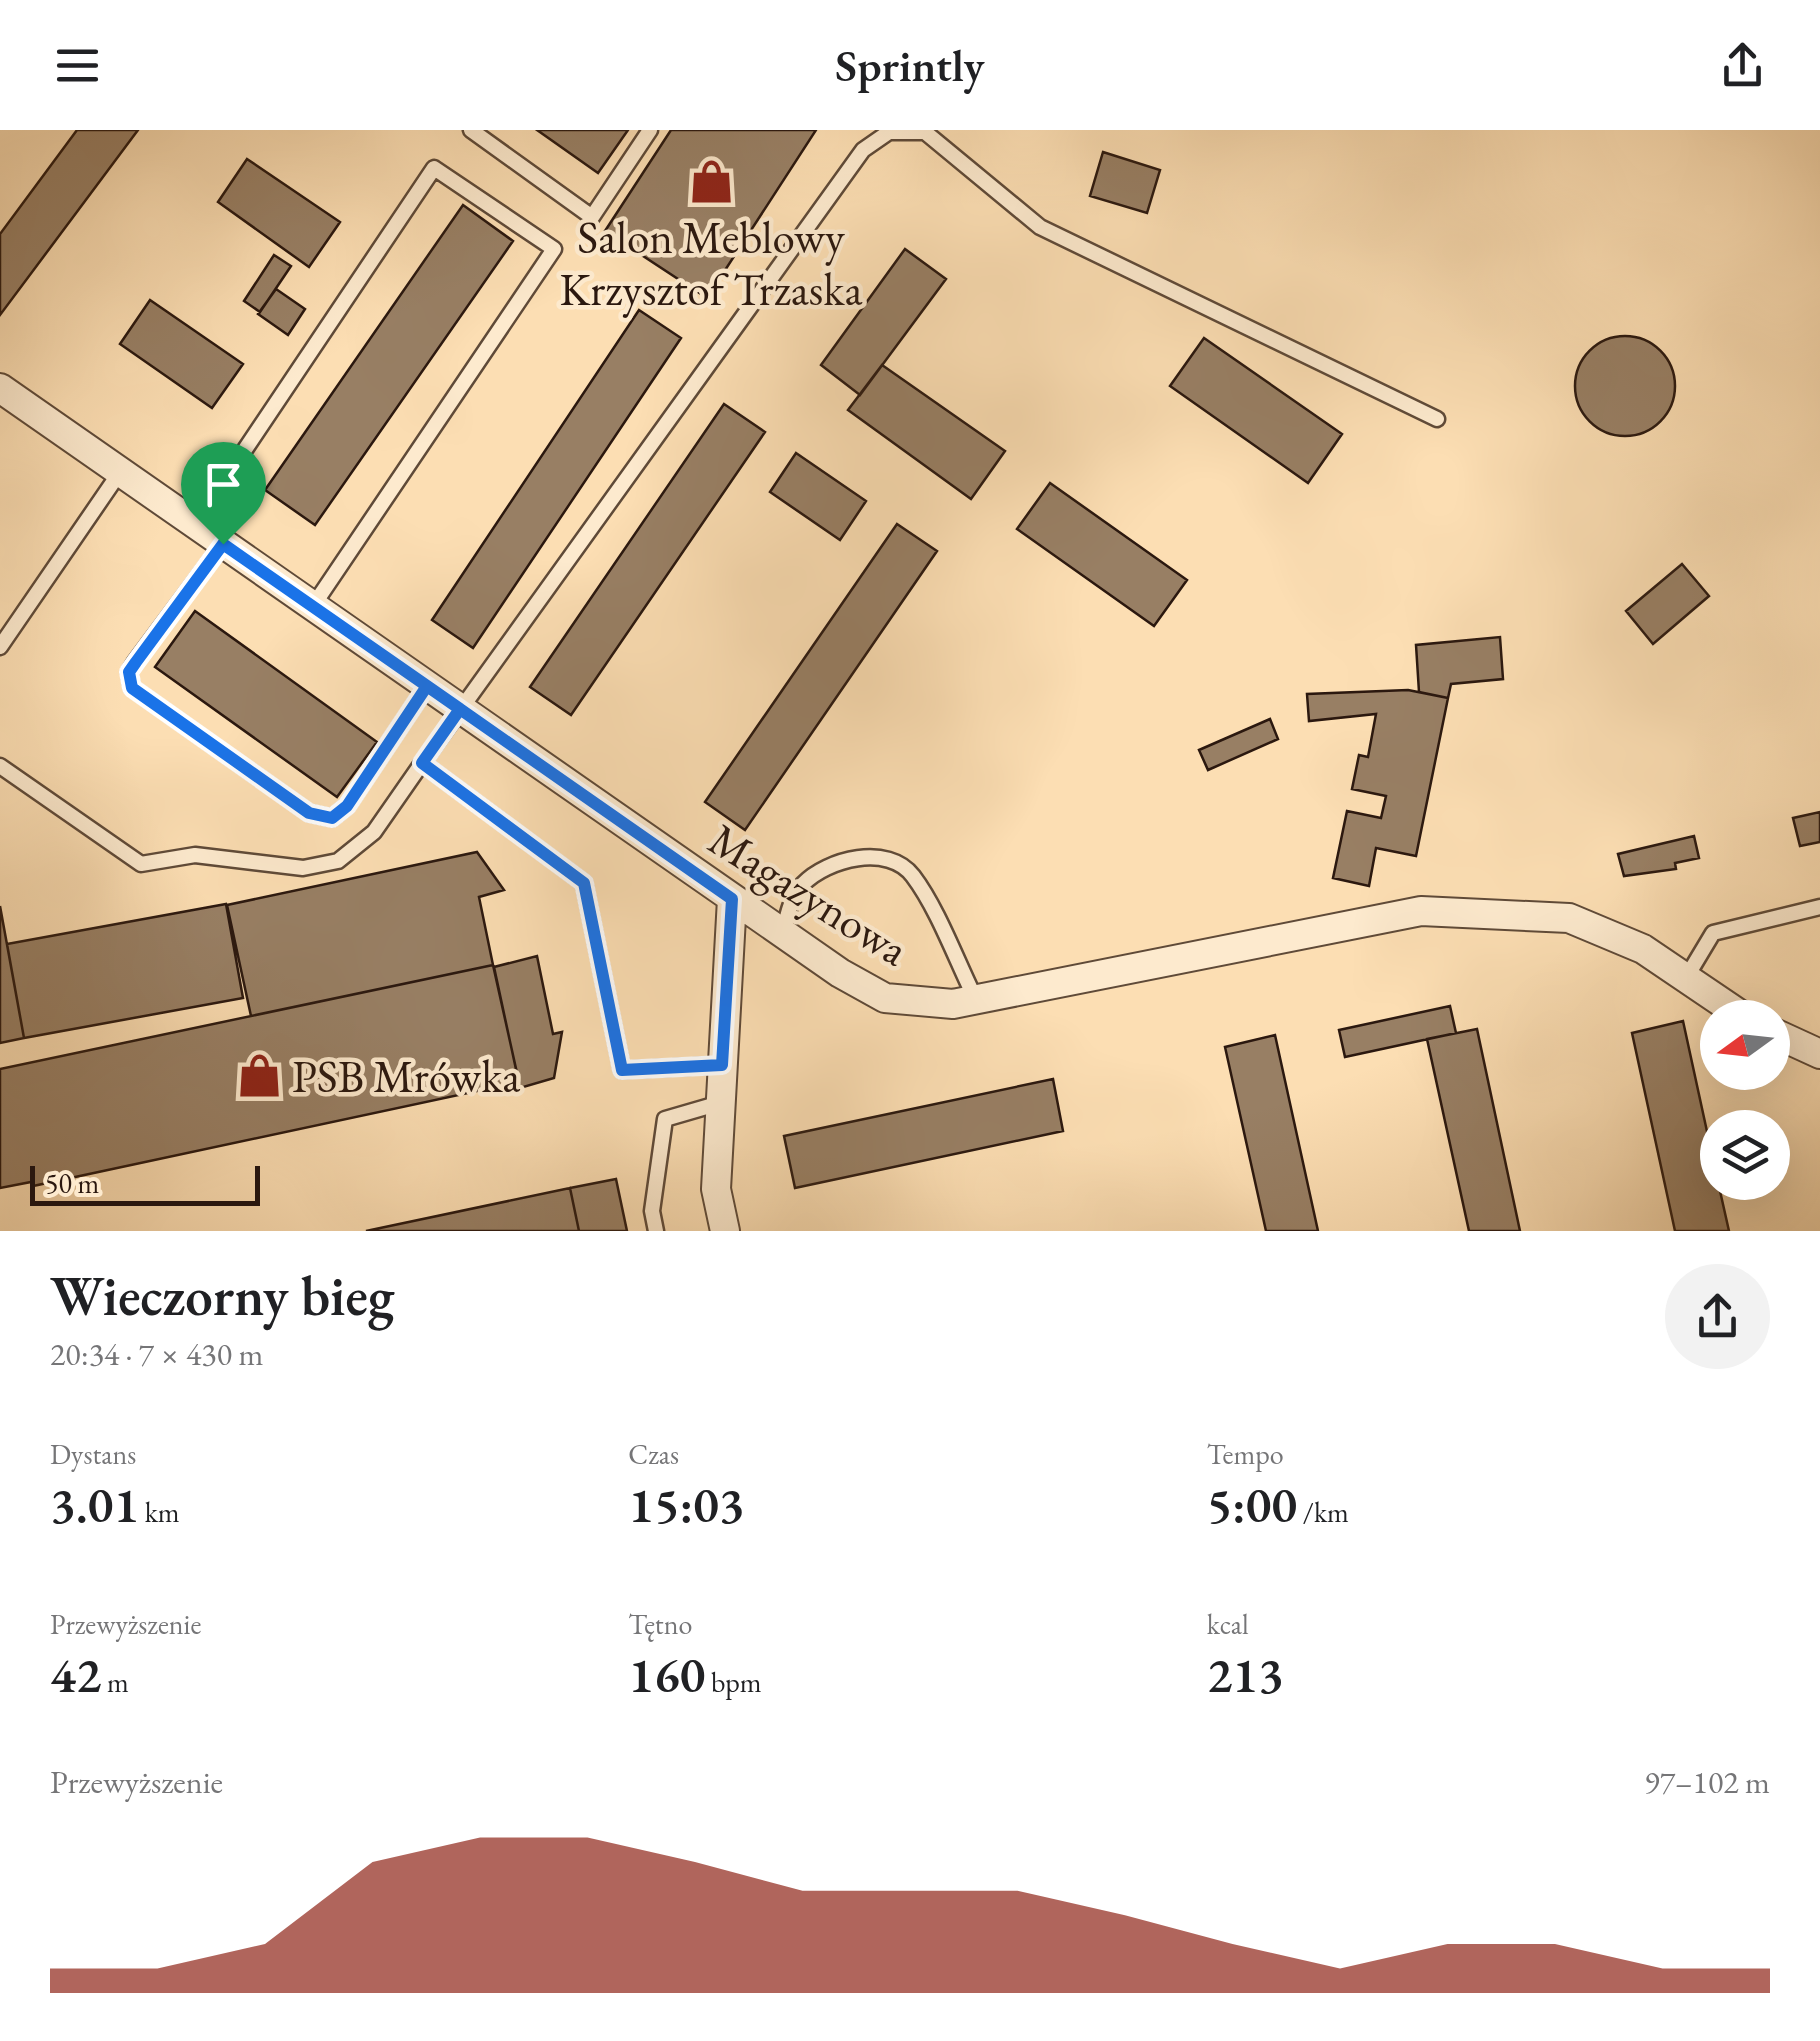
<!DOCTYPE html>
<html lang="pl">
<head>
<meta charset="utf-8">
<style>
	:root { --surface:#fff; --page:#f2f2f2; --text:#202124; --muted:#757577; --accent:#8f2418 }
	body { margin:0; font-family:"EB Garamond",serif; background:var(--page); color:var(--text); height:100vh; display:flex; flex-direction:column; font-size:38px; white-space:nowrap }
	* { box-sizing:border-box; margin:0 }
	p { font-size:32px; color:var(--muted) }
	.icon { flex:none; width:55px; height:55px; fill:none; stroke:currentColor; stroke-width:2; stroke-linecap:round; stroke-linejoin:round }
	.map { position:relative; height:1101px; overflow:hidden }
	.details { display:flex; flex-direction:column; background:var(--surface); flex:1 }
	.details>* { flex:none }
	.needle { width:65px; rotate:255deg }
	.controls { position:absolute; left:1700px; top:870px; display:grid; gap:20px }
	.controls a { display:grid; place-items:center; width:90px; height:90px; border-radius:50%; background:var(--surface); box-shadow:0 10px 40px #0002; font-size:50px }
	.scale { position:absolute; left:30px; bottom:25px; width:230px; box-sizing:border-box; padding-left:10px; border:5px solid #2b180f; border-top:0; font-size:28px; line-height:35px; white-space:nowrap; color:#2b180f; -webkit-text-stroke:8px #fdeace; paint-order:stroke }
	.pin { position:absolute; display:grid; place-items:center; width:85px; height:85px; color:#fff; margin:-102px -42px; border-radius:50% 50% 50% 0; rotate:-45deg; box-shadow:0 0 10px #0007 }
	.pin .icon { rotate:45deg }
	.round { display:grid; place-items:center; flex:none; width:105px; height:105px; border-radius:52px; background:var(--page) }
	.head { display:flex; align-items:center; justify-content:space-between; height:170px; padding:0 50px }
	h1 { font-size:55px; font-weight:600; line-height:75px }
	.metrics { display:grid; grid-template-columns:repeat(3,1fr); gap:15px; height:170px; padding:10px 50px }
	.metrics div { display:grid; align-content:center }
	.metrics b { font-size:50px; font-weight:600 }
	.metrics small { font-size:28px; font-weight:400 }
	.metrics p { font-size:28px }
	.chart { height:280px; padding:20px 50px }
	.chart p { display:flex; justify-content:space-between }
	.chart svg { width:100%; height:180px; margin-top:10px; fill:var(--accent); opacity:.7 }
	header { display:flex; justify-content:space-between; align-items:center; height:130px; padding:0 50px; background:var(--surface); font-size:45px; font-weight:600 }
	.map>svg:first-child { display:block }
</style>
</head>
<body>
<header><svg class="icon" aria-label="menu" viewBox="0 0 24 24"><path d="M4 6h16M4 12h16M4 18h16"/></svg>Sprintly<svg class="icon" aria-label="share" viewBox="0 0 24 24"><path d="M12 15V3M7 8l5-5 5 5M5 13v7h14v-7"/></svg></header>
<div class="map">
<svg width="1820" height="1101" viewBox="0 0 1820 1101">
	<rect width="100%" height="100%" fill="#fcdeb3"/>
	<filter id="stains"><feTurbulence type="fractalNoise" baseFrequency=".002" numOctaves="4"/><feColorMatrix values="0 0 0 0 .2 0 0 0 0 .09 0 0 0 0 .02 0 0 0 .5 -.17"/></filter>
	<radialGradient id="worn" r=".72"><stop offset=".6" stop-color="#630" stop-opacity="0"/><stop offset="1" stop-color="#630" stop-opacity=".3"/></radialGradient>
	<path fill="#987f64" stroke="#2b180f" stroke-width="2.5" d="M77 0H138L0 185V104Z
		M537 0H628L598 43Z
		M671 0H816L707 168 605 101Z
		M1103 22 1160 40 1147 83 1090 66Z
		M247 29 340 92 309 137 218 72Z
		M463 75 513 111 315 395 265 360Z
		M905 119 946 149 860 265 821 235Z
		M274 125 291 136 260 182 244 171Z
		M276 159 305 179 288 205 258 184Z
		M150 170 243 234 212 278 120 214Z
		M639 180 681 208 473 518 432 490Z
		M1575 256a50 50 0 1 1 100 0a50 50 0 1 1-100 0Z
		M1204 208 1342 304 1308 353 1170 256Z
		M882 235 1005 321 971 369 848 280Z
		M724 274 765 302 571 585 530 557Z
		M796 323 866 371 840 410 770 362Z
		M1050 353 1187 450 1154 496 1017 399Z
		M897 394 937 421 745 700 705 672Z
		M1682 434 1709 466 1653 514 1626 481Z
		M195 481 377 612 337 667 155 537Z
		M1500 507 1503 549 1451 554 1448 568 1419 562 1416 515Z
		M1408 560 1448 568 1416 726 1376 718 1369 756 1333 748 1347 681 1381 688 1386 666 1352 659 1359 625 1368 627 1376 584 1309 591 1307 564Z
		M1270 589 1278 609 1208 640 1199 620Z
		M1820 682V712L1800 716 1793 688Z
		M1694 706 1699 728 1675 733 1676 739 1624 746 1618 724Z
		M477 722 504 760 479 767 493 835 251 886 227 775Z
		M226 774 243 868 24 908 7 814Z
		M0 776 24 908 0 913Z
		M537 826 553 904 562 902 554 948 520 958 494 837Z
		M493 835 519 952 33 1056 31 1052 0 1058V939Z
		M1450 876 1456 903 1345 927 1339 900Z
		M1683 891 1718 1052 1729 1101H1675L1632 903Z
		M1477 899 1520 1101H1469L1427 909Z
		M1275 905 1318 1101H1266L1225 917Z
		M1053 949 1063 1001 795 1058 784 1006Z
		M616 1049 627 1101H579L570 1058Z
		M570 1058 579 1101H366Z"/>
	<g fill="none" stroke-linecap="round" stroke-linejoin="round">
		<defs>
			<path id="lane" d="M471 0 592 87 650 0
				M195 394 434 38 554 119 313 476
				M223 414 135 532 129 542 132 558 309 683 332 688 347 676 427 556
				M0 517 120 342
				M0 636 141 734 195 725 303 738 338 731 374 702 422 633
				M783 804C787 787 790 768 803 754 827 729 888 713 913 746 938 779 957 832 976 870
				M1686 848 1713 803 1820 777
				M722 935 622 940 584 753 422 633 863 20 889 2H925L1040 97 1437 289
				M656 1101 652 1081 665 989 720 973"/>
			<path id="street" d="M0 258 840 843 885 868 953 874 1421 781 1569 788 1643 819 1745 888
				M1772 902 1820 924
				M725 1101 716 1059 732 769"/>
		</defs>
		<use href="#lane" stroke="#5f4a38" stroke-width="19"/>
		<use href="#street" stroke="#5f4a38" stroke-width="32"/>
		<use href="#lane" stroke="#fdeace" stroke-width="14"/>
		<use href="#street" stroke="#fdeace" stroke-width="28"/>
	</g>
	<g fill="none" stroke-linecap="round" stroke-linejoin="round">
		<defs>
			<path id="route" d="M223 414 136 532 129 542 132 558 309 683 332 688 347 676 427 556 732 769 722 935 622 940 584 753 422 633 460 579 427 556 223 414"/>
		</defs>
		<use href="#route" stroke="#fff" stroke-width="20"/>
		<use href="#route" stroke="#1a73e8" stroke-width="12"/>
	</g>
	<defs>
		<symbol id="shop-bare" viewBox="-9 -9 18 18"><path d="M-5-2.5h2.3a2.7 3.5 0 0 1 5.4 0H5L5.5 6h-11ZM-1.5-2.5h3a1.5 2.3 0 0 0-3 0Z" fill="#8f2418" stroke="#fdeace" stroke-width="2.5" paint-order="stroke"/></symbol>
	</defs>
	<g fill-rule="evenodd">
		<use href="#shop-bare" x="680" y="20" width="63" height="63"/>
		<use href="#shop-bare" x="228" y="914" width="63" height="63"/>
	</g>
	<g text-anchor="middle" stroke-width="9" stroke-linejoin="round" paint-order="stroke">
		<g font-size="45" fill="#2b180f" stroke="#fdeace">
			<text x="711" y="123">Salon Meblowy<tspan x="711" dy="52">Krzysztof Trzaska</tspan></text>
			<text x="292" y="962" text-anchor="start">PSB Mrówka</text>
		</g>
		<g font-size="45" fill="#2b180f" stroke="#fdeace">
			<text transform="translate(809 764) rotate(32)" y="16">Magazynowa</text>
		</g>
	</g>
	<rect width="100%" height="100%" filter="url(#stains)"/>
	<rect width="100%" height="100%" fill="url(#worn)"/>
</svg>
<div class="controls">
<a><svg class="needle" viewBox="-14 -14 28 28"><path d="M0-13l5 13h-10z" fill="#e53935"/><path d="M0 13l5-13h-10z" fill="#757577"/></svg></a>
<a><svg class="icon" aria-label="layers" viewBox="0 0 24 24"><path d="M12 4l9 5-9 5-9-5zM3 14l9 5 9-5"/></svg></a>
</div>
<div class="scale">50 m</div>
<div class="pin" style="left:223px;top:414px;background:#1e9e55"><svg class="icon" aria-label="arrive" viewBox="0 0 24 24"><path d="M6 21V4h12l-3 4 3 4H6"/></svg></div>
</div>
<section class="details">
<div class="head"><div><h1>Wieczorny bieg</h1><p>20:34 · 7 × 430 m</p></div><a class="round"><svg class="icon" aria-label="share" viewBox="0 0 24 24"><path d="M12 15V3M7 8l5-5 5 5M5 13v7h14v-7"/></svg></a></div>
<div class="metrics">
<div><p>Dystans</p><b>3.01<small> km</small></b></div>
<div><p>Czas</p><b>15:03</b></div>
<div><p>Tempo</p><b>5:00<small> /km</small></b></div>
</div>
<div class="metrics">
<div><p>Przewyższenie</p><b>42<small> m</small></b></div>
<div><p>Tętno</p><b>160<small> bpm</small></b></div>
<div><p>kcal</p><b>213</b></div>
</div>
<div class="chart"><p><span>Przewyższenie</span>97–102 m</p>
<svg viewBox="0 0 160 44" preserveAspectRatio="none"><path d="M0 44V38L10 38L20 32L30 12L40 6L50 6L60 12L70 19L80 19L90 19L100 25L110 32L120 38L130 32L140 32L150 38L160 38V44z"/></svg>
</div>
</section>
</body>
</html>
